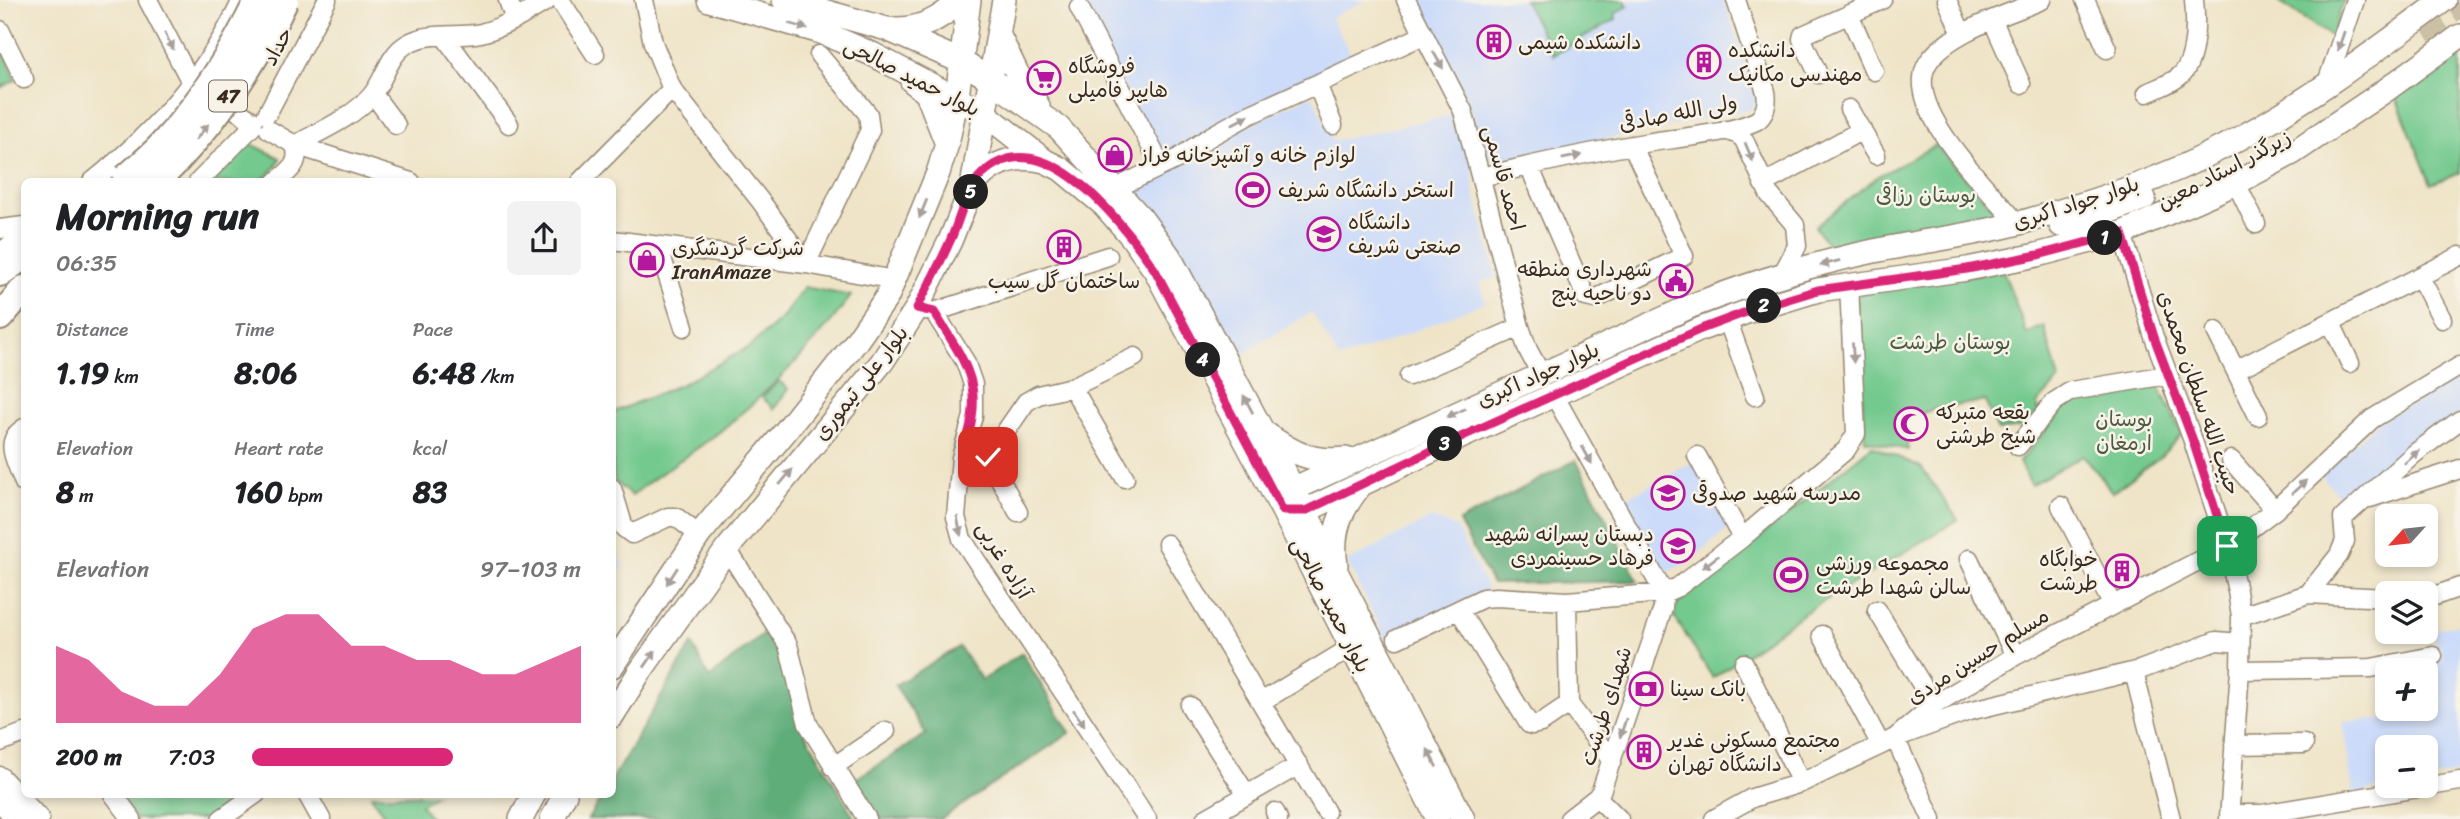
<!DOCTYPE html>
<html lang="en">
<head>
<meta charset="utf-8">
<style>
	:root { --surface:#fff; --page:#f2f2f2; --text:#202124; --muted:#757577; --accent:#db2777 }
	body { margin:0; font-family:Sriracha,"Playpen Sans Arabic",sans-serif; background:var(--page); color:var(--text); height:100vh; display:flex; flex-direction:column; font-size:26px; white-space:nowrap }
	* { box-sizing:border-box; margin:0 }
	p { font-size:23px; color:var(--muted) }
	.icon { flex:none; width:38px; height:38px; fill:none; stroke:currentColor; stroke-width:2; stroke-linecap:round; stroke-linejoin:round }
	.map { position:relative; flex:1; overflow:hidden }
	.panel { position:absolute; left:21px; top:178px; width:595px; height:620px; display:flex; flex-direction:column; background:var(--surface); border-radius:10px; box-shadow:0 4px 10px #0003 }
	.panel>* { flex:none }
	.needle { width:46px; rotate:243deg }
	.buttons { position:absolute; left:2375px; top:504px; display:grid; gap:14px }
	.buttons a { display:grid; place-items:center; width:63px; height:63px; border-radius:10px; background:var(--surface); box-shadow:0 4px 10px #0003; font-size:35px }
	.pin { position:absolute; display:grid; place-items:center; width:60px; height:60px; color:#fff; margin:-30px; border-radius:14px; box-shadow:0 4px 10px #0006 }
	.km { position:absolute; width:35px; height:35px; margin:-18px; border-radius:50%; background:#222; color:#fff; font-size:19px; line-height:35px; text-align:center }
	.round { display:grid; place-items:center; flex:none; width:74px; height:74px; border-radius:10px; background:var(--page) }
	.overview { display:flex; align-items:center; justify-content:space-between; height:119px; padding:0 35px }
	h1 { font-size:38px; font-weight:700; line-height:52px }
	.metrics { display:grid; grid-template-columns:repeat(3,1fr); gap:10px; height:119px; padding:7px 35px }
	.metrics div { display:grid; align-content:center }
	.metrics b { font-size:30px; font-weight:700 }
	.metrics small { font-size:19px; font-weight:400 }
	.metrics p { font-size:19px }
	.chart { height:196px; padding:14px 35px }
	.chart p { display:flex; justify-content:space-between }
	.chart svg { width:100%; height:126px; margin-top:7px; fill:var(--accent); opacity:.7 }
	ul { padding:0 35px; list-style:none; font-size:23px }
	li { display:grid; grid-template-columns:112px 84px 1fr; align-items:center; height:52px }
	li i { height:18px; border-radius:9px; background:var(--accent) }
	.map>svg:first-child { display:block }
</style>
</head>
<body>
<div class="map">
<svg width="2460" height="819" viewBox="0 0 2460 819">
	<rect width="100%" height="100%" fill="#f7f3e8"/>
	<filter id="ink" filterUnits="userSpaceOnUse"><feTurbulence type="fractalNoise" baseFrequency=".0143" numOctaves="2"/><feDisplacementMap in="SourceGraphic" scale="14" xChannelSelector="R" yChannelSelector="G"/><feConvolveMatrix kernelMatrix="1 2 1 2 8 2 1 2 1" color-interpolation-filters="sRGB"/></filter>
	<filter id="wash" filterUnits="userSpaceOnUse"><feTurbulence type="fractalNoise" baseFrequency=".00686" numOctaves="4" result="noise"/><feDisplacementMap in="SourceGraphic" scale="28" xChannelSelector="R" yChannelSelector="G"/><feGaussianBlur stdDeviation="1.57" result="paint"/><feColorMatrix in="noise" values="0 0 0 0 0 0 0 0 0 0 0 0 0 0 0 0 0 1.4 0 .05"/><feComposite in="paint" operator="in"/></filter>
	<g filter="url(#wash)">
		<rect width="100%" height="100%" fill="#efe4c7"/>
		<path fill="#ccdbf9" d="M1078 0H1366L1331 18 1353 58 1160 156Z
			M1415 0H1724L1758 98 1752 109 1496 161 1484 153 1468 103Z
			M1309 96 1313 97 1333 141 1456 114 1473 169V187L1497 277 1480 282 1485 302 1390 341 1339 359 1312 312 1243 354 1134 191 1139 180Z
			M2460 374V412L2347 506 2321 475 2378 422Z
			M1695 461 1732 526 1689 561 1664 574 1624 499Z
			M1431 518 1456 527 1488 589 1386 639 1347 562Z
			M613 536 624 568 613 573H612Z
			M2460 624V772L2426 779V747H2387V786L2353 794 2343 722 2387 718V709H2426V670H2403L2443 656 2431 630Z"/>
		<path fill="#73c98e" stroke="#577a56" stroke-width="2" d="M1524 0H1625L1628 6 1615 14 1616 19 1553 55Z
			M2276 0H2344L2332 37Z
			M0 43 16 80 0 88Z
			M2460 50V173L2431 184 2394 93Z
			M251 144 280 158C266 191 241 182 210 182L243 145Z
			M1936 145 1998 214 1997 220 1850 249 1831 248 1815 227 1878 176Z
			M2003 270 2027 334 2044 326 2059 380 2037 404 2039 423 1998 431 1985 401 1934 409 1902 421 1908 450 1865 440 1856 294Z
			M804 287 851 296C815 345 770 390 723 429 694 453 660 471 632 496L615 482 613 473 612 413 682 384 749 347 782 318Z
			M779 381 788 389 774 409 762 397Z
			M2157 382 2182 434 2161 456 2113 492 2083 455 2031 485 2019 462 2067 405 2076 400 2087 395Z
			M1872 446 1921 467 1958 520 1801 615 1713 678 1670 610Z
			M117 795H248L214 819H136Z
			M371 795H436L421 805 431 819H386Z"/>
		<path fill="#5ead79" stroke="#4c6c4c" stroke-width="2" d="M1576 460 1638 581 1492 584 1459 522Z
			M769 630 784 650 802 728 855 819H588L603 795 612 794 613 778 692 644 709 678Z
			M959 647 982 680 1022 653 1070 733 941 819H871L848 784 926 734 895 685Z"/>
	</g>
	<g filter="url(#ink)">
		<g fill="none" stroke-linecap="round" stroke-linejoin="round">
			<path stroke="#cbbfa5" stroke-width="23" stroke-dasharray="23 11" stroke-linecap="butt" d="M2423 32 2460 6"/>
			<defs>
				<path id="minor" d="M148 0 191 82 253 121
					M508 0 515 20
					M560 0 595 54
					M644 0 653 43 672 89 762 203 806 264 870 130 868 114 819 55
					M1406 0 1463 111 1520 327 1528 350 1541 374
					M1947 0 1962 34
					M2085 0 2107 49
					M1079 7 1161 166
					M1849 14 1874 71
					M1993 21 2021 84
					M0 30 24 79
					M444 36 509 124
					M1818 74 1802 39 1803 35 1882 0
					M2327 83 2355 0
					M1318 86 1333 125
					M2147 93C2157 88 2173 83 2181 75 2197 59 2196 20 2194 0
					M373 94 396 125
					M1849 109 1876 155
					M267 114 327 0
					M269 130 295 145 411 182
					M1726 130 1739 135 1744 140 1769 194 1795 225 1797 246 1782 275
					M295 145C320 131 352 118 371 96 385 80 388 55 407 44 429 31 457 38 481 33 505 27 527 13 548 0
					M1529 166 1586 297 1595 299 1684 256 1632 145
					M1481 177C1535 164 1590 152 1645 143 1676 138 1729 134 1756 121 1765 116 1768 102 1766 92L1736 0
					M92 182C153 133 209 71 242 0
					M198 182 253 126
					M276 182C290 171 301 163 295 145
					M580 182 672 89
					M2236 183 2256 224
					M1763 184 1862 130
					M1116 188 1177 159 1211 136 1249 115 1424 35
					M2017 223C1991 191 1898 105 1929 61 1950 31 2009 14 2042 0
					M0 229 24 226
					M2122 233 2154 337 2192 438 2227 546 2237 591 2241 616 2240 670 2229 819
					M612 240 806 264 895 280
					M658 246 684 327
					M0 253 24 234
					M2420 277 2442 319
					M917 308 934 312 965 361 973 384V416L961 458 956 517 962 539 1147 819
					M934 312 1108 256
					M1727 319 1755 396
					M2331 323 2350 363
					M2216 331 2258 416
					M2236 370 2460 256
					M1409 376 1520 327
					M1072 387 1125 478
					M1554 395 1664 593
					M24 428C2 442 17 462 24 483
					M2018 446 2054 402 2071 391 2167 375
					M1697 456 1742 538
					M988 457 1018 512
					M961 458 988 457 1026 402 1038 395 1072 387 1135 357
					M2231 460 2275 510
					M612 488 624 528 632 534 668 517H676L699 535
					M2370 498 2460 469
					M2061 506 2112 604
					M1167 544 1326 812
					M727 549 788 645 808 724 867 819
					M1969 559 2015 656
					M2308 594 2339 555 2345 541 2343 518 2414 454 2460 420
					M2426 599 2460 587
					M1567 601 1569 704 1612 761
					M1459 610 1529 724 1532 725 1541 723 1569 704
					M1877 610 1934 705
					M2241 616 2308 594 2387 598
					M1822 635 1881 745
					M1397 639 1483 598 1496 597 1567 601 1664 593 1678 587 1742 538 1846 450 1856 434 1849 285
					M1744 663 1801 783
					M2240 670 2371 668 2433 656
					M2134 672 2171 819
					M1261 702 1352 647
					M1190 706 1247 795
					M0 742 24 733
					M2234 745 2304 744
					M833 767 886 731
					M0 776 40 819
					M113 794 132 819
					M307 794 321 819
					M1597 797 1619 819
					M1275 812 1278 819
					M2229 814H2262L2460 781
					M221 819 256 794
					M1205 819 1299 765
					M1569 819 1597 797 1601 791 1663 608 1664 593
					M1714 819 1752 798 1801 783 1881 745 1895 738 1934 705 2015 656 2227 546 2275 510 2372 419 2460 366
					M1932 819 1895 738 1969 711 2140 670 2216 641 2229 642"/>
				<path id="major" d="M709 0 821 32 872 54 984 113 1045 161 1061 169 1104 205 1131 236 1155 270 1283 511 1438 819
					M784 0 887 29 960 61 990 79 1059 128 1141 218 1169 256 1191 297 1305 511 1463 819
					M2444 0C2374 52 2301 107 2223 147 2163 179 2096 201 2030 220 1979 235 1926 240 1874 251 1812 264 1751 283 1691 306L1293 489 1283 511H1305L1465 435 1701 329 1749 311 1818 290 1967 269 2037 255 2122 233 2236 183 2294 152 2386 90 2460 36
					M892 29C922 30 940 19 961 0
					M999 36 1017 73 1038 106
					M912 81 927 93 947 144
					M972 187C990 162 1015 154 1045 161
					M2061 225 2100 215 2144 198
					M1265 433C1293 453 1311 463 1346 459
					M1336 565C1331 533 1340 511 1359 487
					M612 666 699 535 785 432 855 343 887 297 938 173 947 144 957 97 969 0
					M612 716 639 673 727 549 882 362 917 308 950 241 972 187 1004 0
					M521 819 534 794
					M552 819 565 794"/>
				<path id="highway" d="M0 273 24 256
					M0 317 24 289
					M0 796 20 819"/>
			</defs>
			<use href="#minor" stroke="#958772" stroke-width="21"/>
			<use href="#major" stroke="#958772" stroke-width="26"/>
			<use href="#highway" stroke="#958772" stroke-width="30"/>
			<use href="#minor" stroke="#fff" stroke-width="18"/>
			<use href="#major" stroke="#fff" stroke-width="23"/>
			<use href="#highway" stroke="#fff" stroke-width="26"/>
			<defs>
				<path id="highway-bridge" d="M126 178C138 167 151 157 162 145 199 105 235 49 258 0
					M156 182C209 131 254 66 285 0"/>
			</defs>
			<use href="#highway-bridge" stroke="#958772" stroke-width="30" stroke-linecap="butt"/>
			<use href="#highway-bridge" stroke="#fff" stroke-width="26"/>
		</g>
		<defs><path id="oneway-solid" d="M-6-.8H1V-3.2L6.5 0L1 3.2V.8H-6Z" transform="scale(1.75)"/></defs>
		<g fill="#a79f9a">
			<use href="#oneway-solid" transform="translate(798 26) rotate(16)"/>
			<use href="#oneway-solid" transform="translate(169 41) rotate(62)"/>
			<use href="#oneway-solid" transform="translate(2341 41) rotate(109)"/>
			<use href="#oneway-solid" transform="translate(1438 60) rotate(60)"/>
			<use href="#oneway-solid" transform="translate(1240 120) rotate(-28)"/>
			<use href="#oneway-solid" transform="translate(202 132) rotate(-51)"/>
			<use href="#oneway-solid" transform="translate(1749 152) rotate(67)"/>
			<use href="#oneway-solid" transform="translate(1572 157) rotate(-11)"/>
			<use href="#oneway-solid" transform="translate(923 209) rotate(112)"/>
			<use href="#oneway-solid" transform="translate(1830 263) rotate(165)"/>
			<use href="#oneway-solid" transform="translate(1853 353) rotate(87)"/>
			<use href="#oneway-solid" transform="translate(1248 404) rotate(-118)"/>
			<use href="#oneway-solid" transform="translate(1456 413) rotate(155)"/>
			<use href="#oneway-solid" transform="translate(1587 455) rotate(61)"/>
			<use href="#oneway-solid" transform="translate(2412 457) rotate(-41)"/>
			<use href="#oneway-solid" transform="translate(786 477) rotate(-50)"/>
			<use href="#oneway-solid" transform="translate(2299 487) rotate(-43)"/>
			<use href="#oneway-solid" transform="translate(959 526) rotate(79)"/>
			<use href="#oneway-solid" transform="translate(1710 562) rotate(143)"/>
			<use href="#oneway-solid" transform="translate(672 576) rotate(123)"/>
			<use href="#oneway-solid" transform="translate(650 659) rotate(-55)"/>
			<use href="#oneway-solid" transform="translate(1079 718) rotate(56)"/>
			<use href="#oneway-solid" transform="translate(1623 728) rotate(108)"/>
			<use href="#oneway-solid" transform="translate(1432 758) rotate(-117)"/>
		</g>
	</g>
	<g fill="none" stroke-linecap="round" stroke-linejoin="round" filter="url(#ink)">
		<defs>
			<path id="route" d="M988 457 961 458C986 388 971 371 934 312L917 308C928 286 940 264 950 241 960 220 965 190 982 174 1043 116 1124 225 1155 270L1283 511H1305L1465 435 1701 329 1749 311 1818 290 1967 269 2038 255 2122 233 2154 337 2192 438 2227 546"/>
		</defs>
		<use href="#route" stroke="#fff" stroke-width="14"/>
		<use href="#route" stroke="#db2777" stroke-width="9"/>
	</g>
	<defs>
		<symbol id="building-ring" viewBox="-11 -11 22 22"><circle r="9.5" fill="#f7f3e8" stroke="#b5179e" stroke-width="1.5"/><path d="M-4-6H4V6H1V3H-1V6H-4ZM-2.5-4.3h1.7v1.8h-1.7ZM.8-4.3h1.7v1.8H.8ZM-2.5-1h1.7V.8h-1.7ZM.8-1h1.7V.8H.8Z" fill="#b5179e"/></symbol>
		<symbol id="supermarket-ring" viewBox="-11 -11 22 22"><circle r="9.5" fill="#f7f3e8" stroke="#b5179e" stroke-width="1.5"/><path d="M-6-5.5h2.5l.6 2H6L4.5 2H-2.5L-4.4-4H-6ZM-1.5 3.2a1.3 1.3 0 1 0 .1 0ZM3 3.2a1.3 1.3 0 1 0 .1 0Z" fill="#b5179e"/></symbol>
		<symbol id="shop-ring" viewBox="-11 -11 22 22"><circle r="9.5" fill="#f7f3e8" stroke="#b5179e" stroke-width="1.5"/><path d="M-5-2.5h2.3a2.7 3.5 0 0 1 5.4 0H5L5.5 6h-11ZM-1.5-2.5h3a1.5 2.3 0 0 0-3 0Z" fill="#b5179e"/></symbol>
		<symbol id="stadium-ring" viewBox="-11 -11 22 22"><circle r="9.5" fill="#f7f3e8" stroke="#b5179e" stroke-width="1.5"/><path d="M0-5a6.5 5 0 1 0 0 10a6.5 5 0 1 0 0-10ZM-3.5-1.8h7v3.6h-7Z" fill="#b5179e"/></symbol>
		<symbol id="university-ring" viewBox="-11 -11 22 22"><circle r="9.5" fill="#f7f3e8" stroke="#b5179e" stroke-width="1.5"/><path d="M0-5L7-2L0 1L-7-2ZM-4 1L0 2.5L4 1V4Q0 6-4 4Z" fill="#b5179e"/></symbol>
		<symbol id="civic-ring" viewBox="-11 -11 22 22"><circle r="9.5" fill="#f7f3e8" stroke="#b5179e" stroke-width="1.5"/><path d="M-.6-6.5H3V-4.5H.6V-3L4-1V1h2V6H-6V1h2V-1L-.6-3ZM-1.2 2.5V6h2.4V2.5Z" fill="#b5179e"/></symbol>
		<symbol id="mosque-ring" viewBox="-11 -11 22 22"><circle r="9.5" fill="#f7f3e8" stroke="#b5179e" stroke-width="1.5"/><path d="M3.5-4.9A6 6 0 1 0 3.5 4.9A5 5 0 1 1 3.5-4.9Z" fill="#b5179e"/></symbol>
		<symbol id="school-ring" viewBox="-11 -11 22 22"><circle r="9.5" fill="#f7f3e8" stroke="#b5179e" stroke-width="1.5"/><path d="M0-5L7-2L0 1L-7-2ZM-4 1L0 2.5L4 1V4Q0 6-4 4Z" fill="#b5179e"/></symbol>
		<symbol id="bank-ring" viewBox="-11 -11 22 22"><circle r="9.5" fill="#f7f3e8" stroke="#b5179e" stroke-width="1.5"/><path d="M-6-4H6V4H-6ZM0-2.3a2.3 2.3 0 1 0 0 4.6a2.3 2.3 0 1 0 0-4.6Z" fill="#b5179e"/></symbol>
	</defs>
	<g fill-rule="evenodd">
		<use href="#building-ring" x="1475" y="23" width="38" height="38"/>
		<use href="#building-ring" x="1685" y="43" width="38" height="38"/>
		<use href="#supermarket-ring" x="1025" y="59" width="38" height="38"/>
		<use href="#shop-ring" x="1096" y="136" width="38" height="38"/>
		<use href="#stadium-ring" x="1234" y="171" width="38" height="38"/>
		<use href="#university-ring" x="1305" y="215" width="38" height="38"/>
		<use href="#building-ring" x="1045" y="228" width="38" height="38"/>
		<use href="#shop-ring" x="628" y="241" width="38" height="38"/>
		<use href="#civic-ring" x="1657" y="262" width="38" height="38"/>
		<use href="#mosque-ring" x="1892" y="405" width="38" height="38"/>
		<use href="#school-ring" x="1649" y="474" width="38" height="38"/>
		<use href="#school-ring" x="1659" y="527" width="38" height="38"/>
		<use href="#building-ring" x="2103" y="552" width="38" height="38"/>
		<use href="#stadium-ring" x="1772" y="556" width="38" height="38"/>
		<use href="#bank-ring" x="1627" y="670" width="38" height="38"/>
		<use href="#building-ring" x="1625" y="733" width="38" height="38"/>
	</g>
	<g text-anchor="middle" stroke-width="5" stroke-linejoin="round" paint-order="stroke">
		<rect fill="#f7f3e8" stroke="#73665b" stroke-width="2" x="209" y="80.5" width="38" height="31" rx="5"/>
		<g font-size="19" font-weight="bold" fill="#3b2a1e">
			<text x="228" y="103">47</text>
		</g>
		<g font-size="21" fill="#3b2a1e" stroke="#f7f3e8" text-anchor="start">
			<text x="1518" y="49">دانشکده شیمی</text>
			<text x="1728" y="57">دانشکده<tspan x="1728" dy="24">مهندسی مکانیک</tspan></text>
			<text x="1068" y="73">فروشگاه<tspan x="1068" dy="24">هایپر فامیلی</tspan></text>
			<text x="1140" y="162">لوازم خانه و آشپزخانه فراز</text>
			<text x="1278" y="197">استخر دانشگاه شریف</text>
			<text x="1348" y="229">دانشگاه<tspan x="1348" dy="24">صنعتی شریف</tspan></text>
			<text x="672" y="255">شرکت گردشگری<tspan x="672" dy="24">IranAmaze</tspan></text>
			<text x="1652" y="276" text-anchor="end">شهرداری منطقه<tspan x="1652" dy="24">دو ناحیه پنج</tspan></text>
			<text x="1064" y="288" text-anchor="middle">ساختمان گل سیب</text>
			<text x="1936" y="419">بقعه متبرکه<tspan x="1936" dy="24">شیخ طرشتی</tspan></text>
			<text x="1692" y="500">مدرسه شهید صدوقی</text>
			<text x="1654" y="541" text-anchor="end">دبستان پسرانه شهيد<tspan x="1654" dy="24">فرهاد حسينمردی</tspan></text>
			<text x="2098" y="566" text-anchor="end">خوابگاه<tspan x="2098" dy="24">طرشت</tspan></text>
			<text x="1816" y="570">مجموعه ورزشی<tspan x="1816" dy="24">سالن شهدا طرشت</tspan></text>
			<text x="1670" y="696">بانک سینا</text>
			<text x="1668" y="747">مجتمع مسکونی غدیر<tspan x="1668" dy="24">دانشگاه تهران</tspan></text>
		</g>
		<g font-size="21" fill="#3b2a1e" stroke="#f7f3e8">
			<text transform="translate(277 47) rotate(-62)" y="7">حداد</text>
			<text transform="translate(912 77) rotate(27)" y="7">بلوار حمید صالحی</text>
			<text transform="translate(1678 113) rotate(-11)" y="7">ولی الله صادقی</text>
			<text transform="translate(2224 170) rotate(-28)" y="7">زیرگذر استاد معین</text>
			<text transform="translate(1504 178) rotate(75)" y="7">احمد قاسمی</text>
			<text transform="translate(2076 203) rotate(-18)" y="7">بلوار جواد اکبری</text>
			<text transform="translate(1538 375) rotate(-24)" y="7">بلوار جواد اکبری</text>
			<text transform="translate(861 383) rotate(-52)" y="7">بلوار علی تیموری</text>
			<text transform="translate(2199 393) rotate(71)" y="7">حبیب الله سلطان محمدی</text>
			<text transform="translate(1004 560) rotate(59)" y="7">آزاده غربی</text>
			<text transform="translate(1331 605) rotate(63)" y="7">بلوار حمید صالحی</text>
			<text transform="translate(1978 656) rotate(-32)" y="7">مسلم حسین مردی</text>
			<text transform="translate(1606 706) rotate(-72)" y="7">شهدای طرشت</text>
		</g>
		<g font-size="21" fill="#4c5a40" stroke="#f7f3e8">
			<text x="1926" y="202">بوستان رزاقی</text>
			<text x="1950" y="349">بوستان طرشت</text>
			<text x="2124" y="426">بوستان<tspan x="2124" dy="24">ارمغان</tspan></text>
		</g>
	</g>
</svg>
<div class="buttons">
<a><svg class="needle" viewBox="-14 -14 28 28"><path d="M0-13l5 13h-10z" fill="#e53935"/><path d="M0 13l5-13h-10z" fill="#757577"/></svg></a>
<a><svg class="icon" aria-label="layers" viewBox="0 0 24 24"><path d="M12 4l9 5-9 5-9-5zM3 14l9 5 9-5"/></svg></a>
<a>+</a>
<a>−</a>
</div>
<div class="pin" style="left:2227px;top:546px;background:#1e9e55"><svg class="icon" aria-label="arrive" viewBox="0 0 24 24"><path d="M6 21V4h12l-3 4 3 4H6"/></svg></div>
<div class="pin" style="left:988px;top:457px;background:#d93025"><svg class="icon" aria-label="check" viewBox="0 0 24 24"><path d="M5 12l5 5 9-10"/></svg></div>
<b class="km" style="left:2105px;top:238px">1</b>
<b class="km" style="left:1764px;top:306px">2</b>
<b class="km" style="left:1445px;top:444px">3</b>
<b class="km" style="left:1203px;top:360px">4</b>
<b class="km" style="left:971px;top:192px">5</b>
<section class="panel">
<div class="overview"><div><h1>Morning run</h1><p>06:35</p></div><a class="round"><svg class="icon" aria-label="share" viewBox="0 0 24 24"><path d="M12 15V3M7 8l5-5 5 5M5 13v7h14v-7"/></svg></a></div>
<div class="metrics">
<div><p>Distance</p><b>1.19<small> km</small></b></div>
<div><p>Time</p><b>8:06</b></div>
<div><p>Pace</p><b>6:48<small> /km</small></b></div>
</div>
<div class="metrics">
<div><p>Elevation</p><b>8<small> m</small></b></div>
<div><p>Heart rate</p><b>160<small> bpm</small></b></div>
<div><p>kcal</p><b>83</b></div>
</div>
<div class="chart"><p><span>Elevation</span>97–103 m</p>
<svg viewBox="0 0 160 44" preserveAspectRatio="none"><path d="M0 44V17L10 22L20 33L30 38L40 38L50 27L60 11L70 6L80 6L90 17L100 17L110 22L120 22L130 27L140 27L150 22L160 17V44z"/></svg>
</div>
<ul>
<li><b>200 m</b>7:03<i style="width:61%"></i></li>
</ul>
</section>
</div>
</body>
</html>
